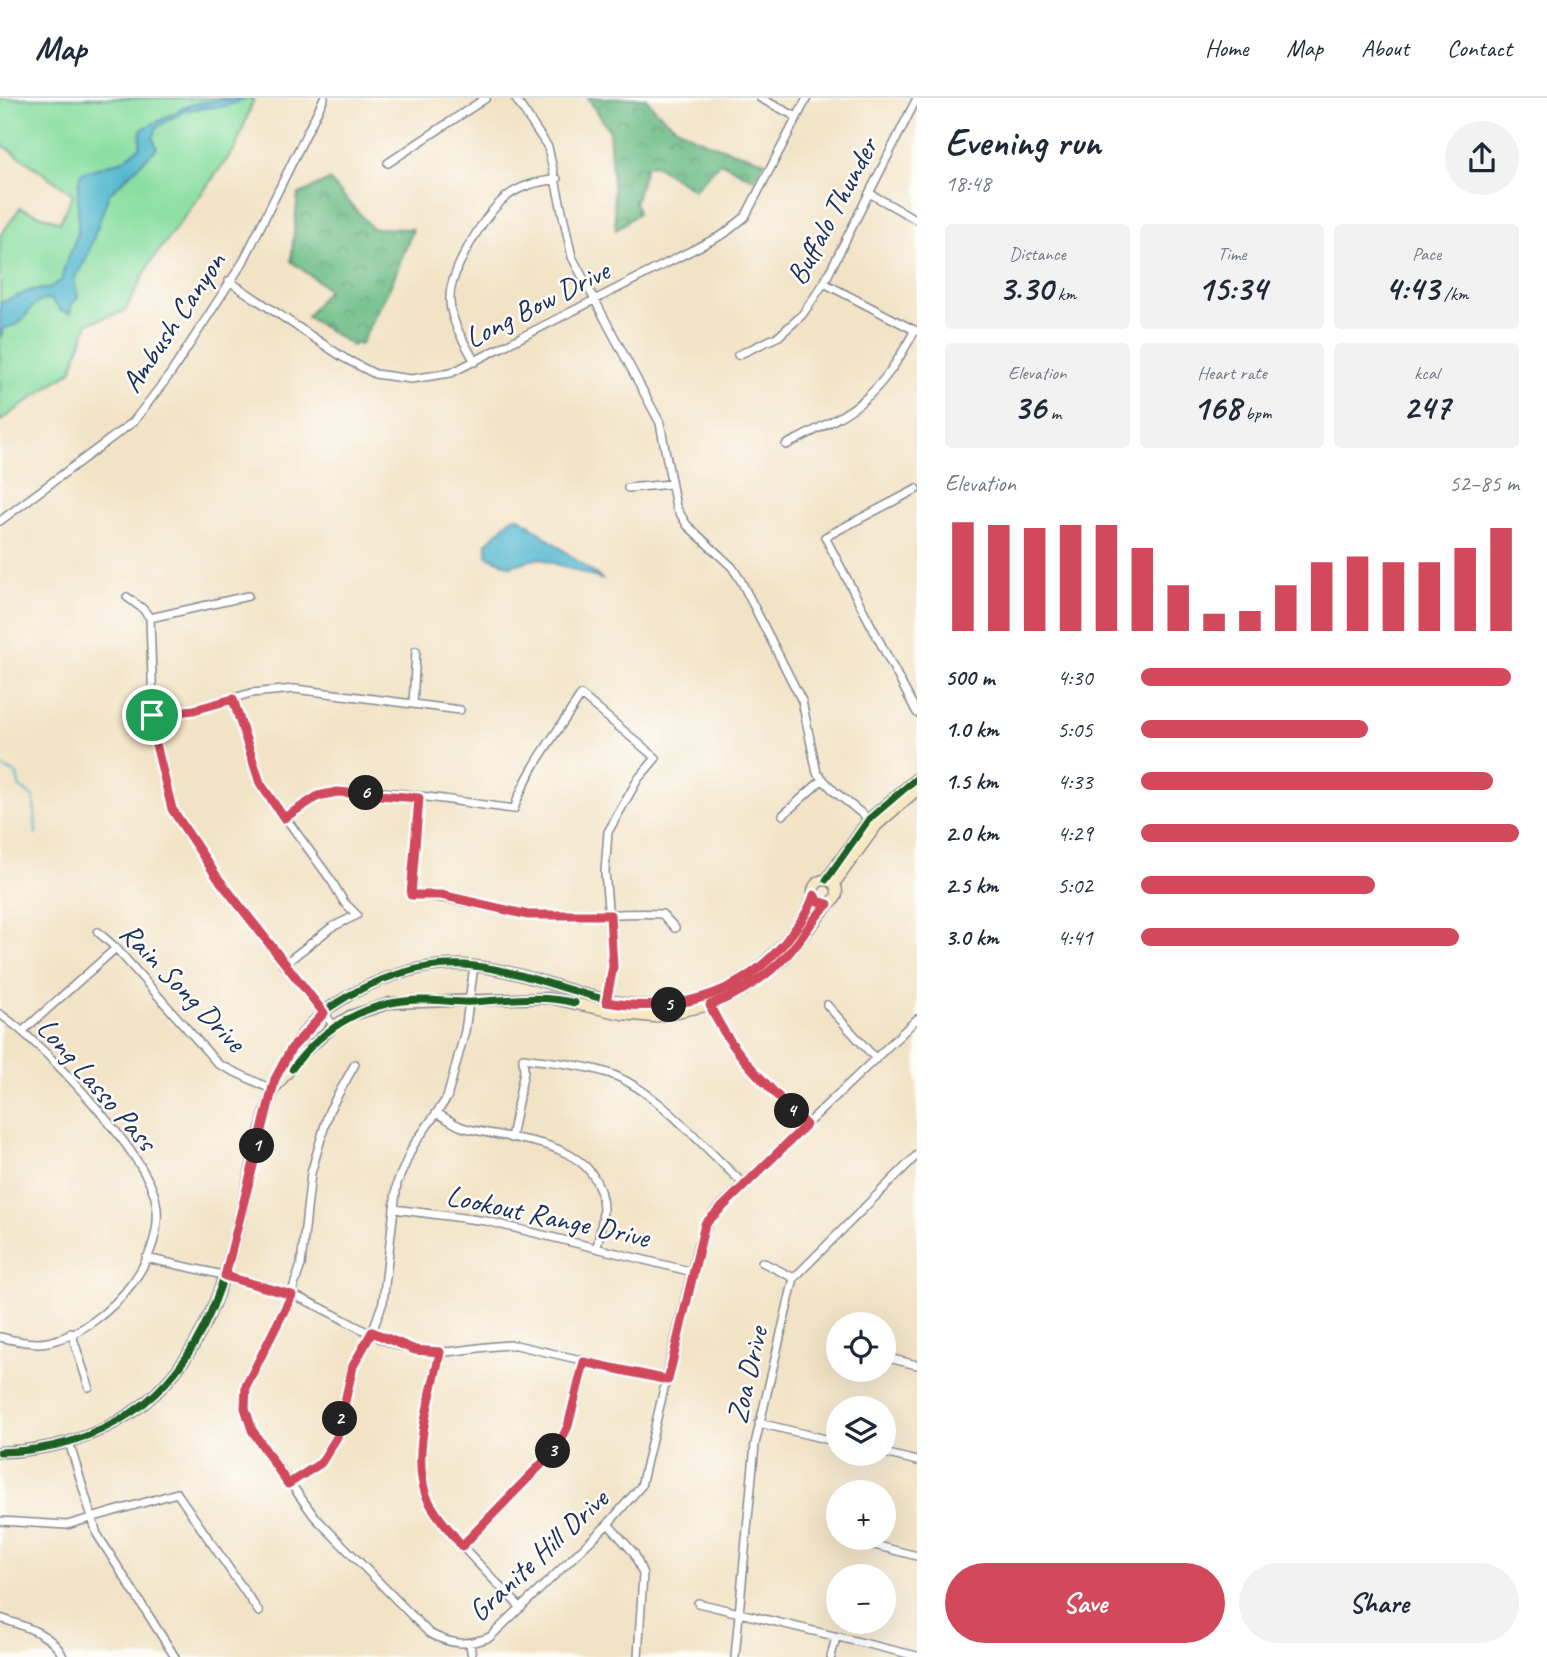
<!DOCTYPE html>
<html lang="en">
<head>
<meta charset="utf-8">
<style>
	:root { --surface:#fff; --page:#f2f2f3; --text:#1f2937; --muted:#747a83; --line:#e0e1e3; --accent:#d1495b }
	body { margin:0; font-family:Caveat,sans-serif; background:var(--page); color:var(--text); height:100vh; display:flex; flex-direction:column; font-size:26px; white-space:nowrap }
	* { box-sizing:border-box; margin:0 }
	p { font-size:23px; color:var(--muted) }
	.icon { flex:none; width:38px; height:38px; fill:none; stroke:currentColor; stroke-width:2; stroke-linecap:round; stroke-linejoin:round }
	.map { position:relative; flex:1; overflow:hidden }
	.sheet { display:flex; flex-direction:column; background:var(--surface); width:630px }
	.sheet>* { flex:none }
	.fabs { position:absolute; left:826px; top:1214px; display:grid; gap:14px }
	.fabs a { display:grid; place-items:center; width:70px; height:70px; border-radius:50%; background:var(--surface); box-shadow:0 7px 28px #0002; font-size:35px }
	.pin { position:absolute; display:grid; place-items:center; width:60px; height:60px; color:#fff; margin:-30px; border:4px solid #fff; border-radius:50%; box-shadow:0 2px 7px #0007 }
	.km { position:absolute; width:35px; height:35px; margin:-18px; border-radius:50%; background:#222; color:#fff; font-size:19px; line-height:35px; text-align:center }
	.round { display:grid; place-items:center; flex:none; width:74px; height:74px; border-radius:37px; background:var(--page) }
	.summary { display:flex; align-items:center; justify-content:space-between; height:119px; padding:0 28px }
	h1 { font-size:38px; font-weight:700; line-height:52px }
	.stats { display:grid; grid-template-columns:repeat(3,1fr); gap:10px; height:119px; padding:7px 28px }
	.stats div { display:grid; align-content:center; border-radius:7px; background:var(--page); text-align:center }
	.stats b { font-size:35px; font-weight:700 }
	.stats small { font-size:19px; font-weight:400 }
	.stats p { font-size:19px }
	.chart { height:196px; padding:14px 28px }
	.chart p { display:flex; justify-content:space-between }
	.chart svg { width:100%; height:126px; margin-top:7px; stroke:var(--accent); stroke-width:6 }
	.button { display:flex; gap:14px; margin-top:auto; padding:14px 28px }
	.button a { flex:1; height:80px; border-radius:42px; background:var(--accent); color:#fff; font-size:28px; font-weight:700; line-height:80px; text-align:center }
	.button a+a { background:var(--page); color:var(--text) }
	ul { padding:0 28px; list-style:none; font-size:23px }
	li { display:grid; grid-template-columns:112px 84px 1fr; align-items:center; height:52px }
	li i { height:18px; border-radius:9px; background:var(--accent) }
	header { display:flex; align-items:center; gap:42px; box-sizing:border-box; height:98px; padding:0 35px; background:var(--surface); border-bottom:2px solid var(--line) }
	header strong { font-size:33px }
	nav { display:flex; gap:38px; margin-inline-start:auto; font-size:24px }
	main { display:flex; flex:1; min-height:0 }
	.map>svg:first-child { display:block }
</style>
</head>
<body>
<header>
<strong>Map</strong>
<nav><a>Home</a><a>Map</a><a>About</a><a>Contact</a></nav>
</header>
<main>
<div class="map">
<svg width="917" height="1559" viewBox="0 0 917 1559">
	<defs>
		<pattern id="forest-crowns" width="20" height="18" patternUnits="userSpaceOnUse" patternTransform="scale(1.75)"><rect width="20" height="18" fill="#6ebd87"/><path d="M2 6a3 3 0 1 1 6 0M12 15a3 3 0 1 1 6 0" fill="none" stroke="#5a9a72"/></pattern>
	</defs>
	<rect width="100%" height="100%" fill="#fdfcf7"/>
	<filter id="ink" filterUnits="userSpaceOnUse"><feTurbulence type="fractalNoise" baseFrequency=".0143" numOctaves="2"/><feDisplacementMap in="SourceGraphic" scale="14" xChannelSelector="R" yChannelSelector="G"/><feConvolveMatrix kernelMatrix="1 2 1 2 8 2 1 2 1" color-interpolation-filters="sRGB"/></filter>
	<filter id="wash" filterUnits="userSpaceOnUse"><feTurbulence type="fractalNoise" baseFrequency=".00686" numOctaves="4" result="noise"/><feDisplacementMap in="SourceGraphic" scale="28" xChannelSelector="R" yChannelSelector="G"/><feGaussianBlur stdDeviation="1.57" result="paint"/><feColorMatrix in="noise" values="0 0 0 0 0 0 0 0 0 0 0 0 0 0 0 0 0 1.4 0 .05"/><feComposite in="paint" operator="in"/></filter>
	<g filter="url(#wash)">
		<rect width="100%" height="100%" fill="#f2e3c6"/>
		<path fill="#89dea1" stroke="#528680" stroke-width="2" d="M0 0H254L236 49 150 165 125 213 88 225 71 273 0 323V138L20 110 60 124 73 96 0 45Z"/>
		<path fill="url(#forest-crowns)" stroke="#447672" stroke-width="2" d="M588 0H646C675 40 720 49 765 63L754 81 720 64 694 92 653 66 646 68 635 105 638 115 616 132 609 32Z
			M329 82 372 130 413 131 392 185 360 247 355 245 353 248 307 219 328 191 291 163 298 97Z"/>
		<path fill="#51b7cf" stroke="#367396" stroke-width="2" d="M236 0H247L225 8 186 12 157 29 153 40 157 50 109 96 86 161 74 181 78 199 71 208V215L60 212 51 201C28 202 30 220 15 227 12 229 8 229 4 230L0 240V205L32 192 47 191 62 182C62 166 74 151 77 135 81 115 74 95 81 75L123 62 140 49 141 32 189 7Z
			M519 419 603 482 539 460 510 468 487 458V445L512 420Z"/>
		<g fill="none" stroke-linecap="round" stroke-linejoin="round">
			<path stroke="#51b7cf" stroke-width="2" d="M0 668 17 676 19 688 34 700 36 736"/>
		</g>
	</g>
	<g filter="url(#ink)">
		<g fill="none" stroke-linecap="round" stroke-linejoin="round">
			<defs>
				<path id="street" d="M515 0 548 49 572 159 660 325 676 409 687 427 732 469 741 483 802 603 817 675 835 694 871 723
					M760 0 797 19
					M388 65 486 0
					M869 95 917 122
					M229 183 344 260 375 276 411 281 451 275 724 136 745 119 807 0
					M824 185 916 233
					M738 257 779 238 802 217 824 185 917 0
					M475 264C465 245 451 225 450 203 448 175 484 117 506 99 521 87 538 84 557 81
					M786 347C857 311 876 304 915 232
					M628 390 671 386
					M917 391 825 439 917 615
					M0 423 133 324 171 275 243 164 324 0
					M127 499 143 511 150 520 154 638 172 711 217 779 334 928
					M150 520 248 498
					M233 601 260 685 331 782 344 804 357 817 332 829 283 867
					M413 606 416 553
					M152 616 194 612 251 595 295 591 460 612
					M419 700 411 797C451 798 488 812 528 816 573 822 617 813 662 816L675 830
					M783 717 823 681
					M283 720C295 713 308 701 320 697 361 684 467 706 514 711 528 669 558 634 581 597L656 660 638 681 608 734 605 774 613 869 606 904
					M98 834 116 850 218 966 273 992
					M710 905C727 954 771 990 806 1027
					M827 907 876 961
					M0 916C44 947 129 1039 151 1088 179 1150 108 1232 48 1244 33 1247 14 1242 0 1239
					M24 932 116 850
					M355 966 329 1013 311 1075 301 1167 287 1208 246 1288 245 1310 252 1332 314 1418 429 1535C451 1547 467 1548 490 1539L608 1426 641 1388 698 1146 713 1115 917 921
					M438 1016C446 1020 454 1026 462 1029 508 1043 592 1039 602 1101 605 1117 600 1133 597 1149
					M511 1040 524 973 523 960C550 964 581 966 608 975 658 992 704 1051 744 1086
					M394 1111 486 1123 693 1174
					M146 1160C195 1171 245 1180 292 1197 334 1212 372 1243 415 1252 450 1259 482 1246 516 1247L668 1282
					M762 1164 794 1180
					M71 1234 89 1289
					M440 1254C432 1297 412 1350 425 1393 434 1425 497 1484 521 1510
					M884 1259 917 1267
					M759 1325 838 1344
					M69 1344 97 1436 175 1559
					M884 1355 917 1363
					M288 1386 321 1365 336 1338 353 1268 372 1234 383 1204 397 1085 413 1048 447 1000 465 933 474 868
					M0 1423 67 1427 177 1395 259 1514
					M608 1426 634 1455 643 1476 638 1559
					M847 1440 917 1458
					M462 1448 558 1349 567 1328 584 1263
					M698 1505 917 1558
					M0 1520C21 1527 54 1536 63 1559
					M470 1546 472 1559
					M735 1559 755 1346 794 1180 917 1057
					M831 1559 836 1539"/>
				<path id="secondary" d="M826 782 869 721 917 680
					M813 794a12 12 0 1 1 24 0a12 12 0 1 1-24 0Z
					M834 786 877 727 917 692
					M273 992 303 955 334 928 350 918 390 905 549 900 622 916 654 919 710 907 743 892 782 863 829 806
					M0 1354C47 1353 92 1341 131 1315 223 1253 234 1135 260 1035 273 986 289 939 332 908 372 881 425 862 474 868 557 877 630 931 714 896 734 887 752 877 767 862 786 844 806 822 814 797"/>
			</defs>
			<use href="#street" stroke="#868992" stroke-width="10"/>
			<use href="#secondary" stroke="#868992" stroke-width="13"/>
			<use href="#street" stroke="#fff" stroke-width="7"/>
			<use href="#secondary" stroke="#f7e8c3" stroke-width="10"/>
			<defs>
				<path id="cycleway" d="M826 782 869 721 917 680
					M292 971C323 928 370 901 425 902 441 902 457 905 473 904 508 902 541 896 575 905
					M0 1354C47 1353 92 1341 131 1315 223 1253 234 1135 260 1035 273 986 289 939 332 908 372 881 425 862 474 868 557 877 630 931 714 896 734 887 752 877 767 862 786 844 806 822 814 797"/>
			</defs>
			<use href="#cycleway" stroke="#fdfcf7" stroke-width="11"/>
			<use href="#cycleway" stroke="#1b5e20" stroke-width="7"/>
		</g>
	</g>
	<g fill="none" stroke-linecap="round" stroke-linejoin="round" filter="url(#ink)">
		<defs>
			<path id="route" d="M233 601 260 685 284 720 318 698 337 694 419 700 411 797H441L528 817H610L613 869 606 904C674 916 741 898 786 843 797 829 809 814 814 797L818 803 828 806C816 817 808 830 798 844 776 873 744 894 710 907 730 955 771 990 806 1027L705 1126 668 1282 584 1264 568 1328 558 1349 462 1448C450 1432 431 1413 425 1394 412 1351 432 1297 440 1254L415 1252 372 1234 353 1268 337 1339 321 1365 288 1386 252 1332 245 1310 246 1288 292 1197 225 1178 275 981 291 951 324 915 217 779 172 711 154 638 152 617 194 612Z"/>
		</defs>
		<use href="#route" stroke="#fff" stroke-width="14"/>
		<use href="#route" stroke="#d1495b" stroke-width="9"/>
	</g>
	<g text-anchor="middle" stroke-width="5" stroke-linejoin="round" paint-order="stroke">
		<g font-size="30" fill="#1b2f5e" stroke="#fdfcf7">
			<text transform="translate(832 113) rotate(-62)" y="10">Buffalo Thunder</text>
			<text transform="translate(537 206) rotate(-27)" y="10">Long Bow Drive</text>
			<text transform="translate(173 224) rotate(-56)" y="10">Ambush Canyon</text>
			<text transform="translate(183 889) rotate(46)" y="10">Rain Song Drive</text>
			<text transform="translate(97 986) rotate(49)" y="10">Long Lasso Pass</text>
			<text transform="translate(548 1118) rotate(12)" y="10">Lookout Range Drive</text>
			<text transform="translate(747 1277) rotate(-77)" y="10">Zoa Drive</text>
			<text transform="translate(538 1457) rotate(-43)" y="10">Granite Hill Drive</text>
		</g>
	</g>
</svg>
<div class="fabs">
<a><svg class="icon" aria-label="locate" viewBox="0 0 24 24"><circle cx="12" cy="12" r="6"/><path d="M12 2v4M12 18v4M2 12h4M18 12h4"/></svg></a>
<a><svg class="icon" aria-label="layers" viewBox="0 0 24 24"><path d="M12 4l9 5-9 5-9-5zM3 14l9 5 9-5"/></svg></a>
<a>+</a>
<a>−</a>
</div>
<div class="pin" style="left:152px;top:617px;background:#1e9e55"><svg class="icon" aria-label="arrive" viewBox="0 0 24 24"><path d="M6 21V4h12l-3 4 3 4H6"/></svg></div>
<b class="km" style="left:257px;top:1048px">1</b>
<b class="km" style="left:340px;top:1321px">2</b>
<b class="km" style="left:553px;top:1353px">3</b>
<b class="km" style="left:792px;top:1013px">4</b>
<b class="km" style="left:669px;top:907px">5</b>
<b class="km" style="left:366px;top:695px">6</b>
</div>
<section class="sheet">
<div class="summary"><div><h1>Evening run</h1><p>18:48</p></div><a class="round"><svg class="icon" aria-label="share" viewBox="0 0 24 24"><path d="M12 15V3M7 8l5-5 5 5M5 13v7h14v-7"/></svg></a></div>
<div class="stats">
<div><p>Distance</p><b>3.30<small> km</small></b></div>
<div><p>Time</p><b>15:34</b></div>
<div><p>Pace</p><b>4:43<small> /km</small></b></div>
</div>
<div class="stats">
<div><p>Elevation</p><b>36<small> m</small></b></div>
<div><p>Heart rate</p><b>168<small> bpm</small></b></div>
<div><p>kcal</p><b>247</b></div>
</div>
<div class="chart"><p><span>Elevation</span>52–85 m</p>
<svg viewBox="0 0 160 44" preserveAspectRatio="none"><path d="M5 44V6M15 44V7M25 44V8M35 44V7M45 44V7M55 44V15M65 44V28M75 44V38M85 44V37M95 44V28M105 44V20M115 44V18M125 44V20M135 44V20M145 44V15M155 44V8"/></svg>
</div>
<ul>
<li><b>500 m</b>4:30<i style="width:98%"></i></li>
<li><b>1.0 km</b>5:05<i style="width:60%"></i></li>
<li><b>1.5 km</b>4:33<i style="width:93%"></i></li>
<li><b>2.0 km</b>4:29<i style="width:100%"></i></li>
<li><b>2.5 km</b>5:02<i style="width:62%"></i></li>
<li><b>3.0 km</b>4:41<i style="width:84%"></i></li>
</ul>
<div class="button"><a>Save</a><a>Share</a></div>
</section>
</main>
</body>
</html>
